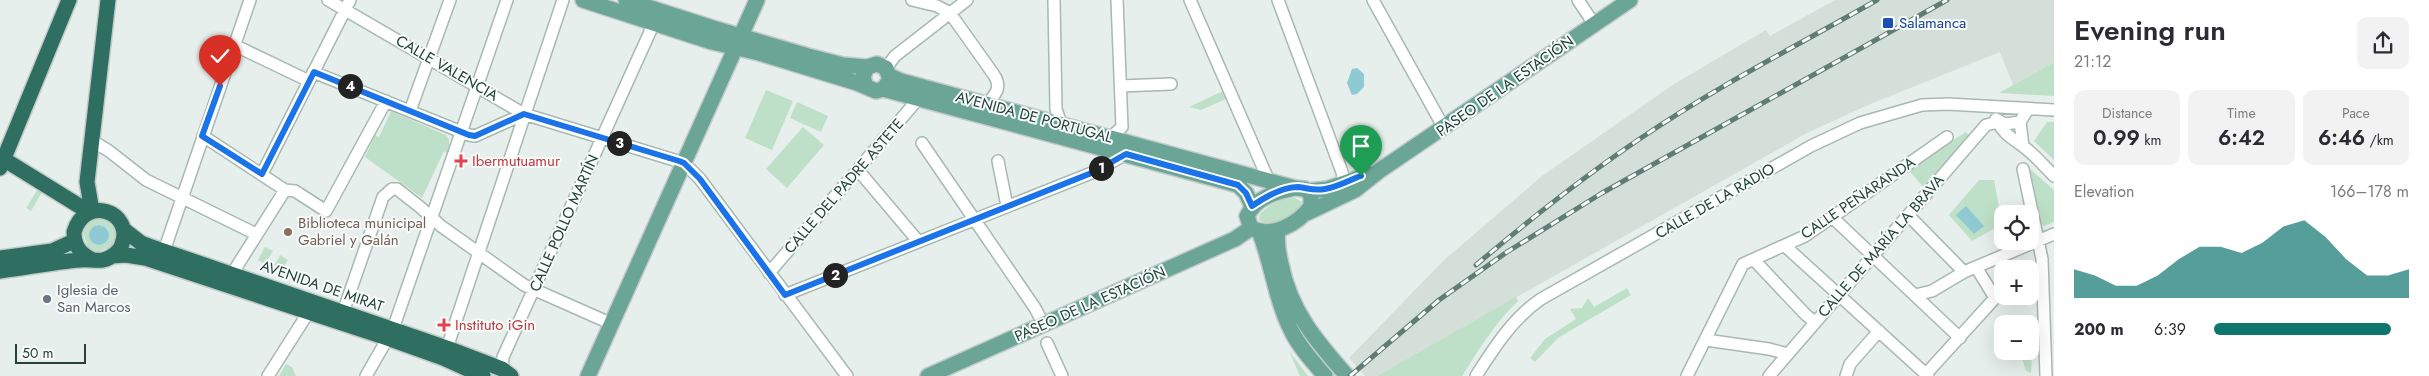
<!DOCTYPE html>
<html lang="en">
<head>
<meta charset="utf-8">
<style>
	:root { --surface:#fff; --page:#f2f2f3; --text:#2b2b33; --muted:#7c7c81; --accent:#0f766e }
	body { margin:0; font-family:Jost,sans-serif; background:var(--page); color:var(--text); height:100vh; display:flex; flex-direction:column; font-size:19px; white-space:nowrap }
	* { box-sizing:border-box; margin:0 }
	p { font-size:16px; color:var(--muted) }
	.icon { flex:none; width:28px; height:28px; fill:none; stroke:currentColor; stroke-width:2; stroke-linecap:round; stroke-linejoin:round }
	.map { position:relative; flex:1; overflow:hidden }
	.side { display:flex; flex-direction:column; background:var(--surface); width:375px }
	.side>* { flex:none }
	.tools { position:absolute; left:1994px; top:205px; display:grid; gap:10px }
	.tools a { display:grid; place-items:center; width:45px; height:45px; border-radius:10px; background:var(--surface); box-shadow:0 5px 20px #0002; font-size:25px }
	.scale { position:absolute; left:15px; bottom:12px; width:71px; box-sizing:border-box; padding-left:5px; border:2px solid #24423a; border-top:0; font-size:14px; line-height:18px; white-space:nowrap; color:#24423a; -webkit-text-stroke:4px #f7fbf9; paint-order:stroke }
	.pin { position:absolute; display:grid; place-items:center; width:42px; height:42px; color:#fff; margin:-51px -21px; border-radius:50% 50% 50% 0; rotate:-45deg; box-shadow:0 0 5px #0007 }
	.pin .icon { rotate:45deg }
	.km { position:absolute; width:25px; height:25px; margin:-12px; border-radius:50%; background:#222; color:#fff; font-size:14px; line-height:25px; text-align:center }
	.round { display:grid; place-items:center; flex:none; width:52px; height:52px; border-radius:10px; background:var(--page) }
	.head { display:flex; align-items:center; justify-content:space-between; height:85px; padding:0 20px }
	h1 { font-size:28px; font-weight:600; line-height:38px }
	.metrics { display:grid; grid-template-columns:repeat(3,1fr); gap:8px; height:85px; padding:5px 20px }
	.metrics div { display:grid; align-content:center; border-radius:10px; background:var(--page); text-align:center }
	.metrics b { font-size:21px; font-weight:600 }
	.metrics small { font-size:14px; font-weight:400 }
	.metrics p { font-size:14px }
	.chart { height:140px; padding:10px 20px }
	.chart p { display:flex; justify-content:space-between }
	.chart svg { width:100%; height:90px; margin-top:5px; fill:var(--accent); opacity:.7 }
	ul { padding:0 20px; list-style:none; font-size:16px }
	li { display:grid; grid-template-columns:80px 60px 1fr; align-items:center; height:38px }
	li i { height:12px; border-radius:6px; background:var(--accent) }
	main { display:flex; flex:1; min-height:0 }
	.map>svg:first-child { display:block }
</style>
</head>
<body>
<main>
<div class="map">
<svg width="2054" height="376" viewBox="0 0 2054 376">
	<rect width="100%" height="100%" fill="#e6efeb"/>
	<path fill="#d4dfda" d="M1835 0H2054V62L2013 85 2000 52 1868 105 1807 133 1377 376H1365L1349 358 1443 261 1542 176 1674 84 1766 30 1770 36Z"/>
	<path fill="#bfe0c8" fill-rule="evenodd" d="M2054 62V96L1999 93Z
		M766 90 793 101 772 150 745 138Z
		M1223 91 1226 99 1201 110 1189 107Z
		M797 102 828 116 821 132 790 118Z
		M391 111 446 135 449 139V154L444 151 422 198 365 157 375 135 379 137Z
		M2047 122H2054V160L2034 141Z
		M803 127 824 145 787 188 766 169Z
		M1966 132 1969 135 1923 187 1908 169Z
		M2030 169 2054 190V222L2044 226 2041 223Z
		M1979 180H1994L2002 224 1972 241 1949 215Z
		M38 189 42 192 31 211 26 208Z
		M1295 198 1302 202C1295 215 1273 230 1259 220L1260 214C1270 204 1280 199 1295 198Z
		M100 218C115 221 120 234 112 247L97 252 88 247 83 233 90 220ZM96 225H102L108 229 98 245 92 242Z
		M265 247 273 251 265 264 258 260Z
		M280 255 288 260 280 273 273 268Z
		M1627 288 1631 295 1558 338 1535 362 1530 358 1545 339 1576 319 1570 309 1582 308 1588 298 1594 307Z
		M1516 297 1518 301C1495 323 1479 349 1462 376H1377Z
		M1289 351 1308 376H1300Z
		M2022 358H2032L2031 373 2026 371Z
		M286 364 292 367 296 376H279Z"/>
	<path fill="#8ec9d4" d="M1357 68 1364 74V87L1357 94 1352 95 1347 83 1352 69Z
		M1966 206 1984 226 1974 234 1956 215Z
		M89 235a10 10 0 1 1 20 0a10 10 0 1 1-20 0Z"/>
	<g fill="none" stroke-linecap="round" stroke-linejoin="round">
		<defs>
			<path id="minor" d="M328 0 524 114 684 163 700 179 847 376
				M912 0 937 6 950 13 994 75C1002 87 996 94 987 104
				M1054 0 1056 109 1061 124
				M1190 0 1268 179
				M1278 0 1342 172 1344 183
				M1373 0 1444 128
				M1578 0 1594 24
				M234 45 309 81
				M886 68 895 56 967 0
				M313 72 469 135 475 136 524 114
				M1121 86 1171 84
				M410 111 450 0
				M1996 119 2005 124 2020 122 2028 109
				M2020 122 2023 146
				M203 136 285 190
				M1111 137 1122 127 1117 0
				M91 140 109 151 146 180 256 234
				M922 143 1035 308 1044 325
				M998 161 1007 206
				M2023 169 2042 259 2046 376
				M858 170 918 241
				M262 174 350 0
				M285 190 295 191 326 211 386 101
				M1908 215 1964 272
				M1833 218 1960 338
				M1785 246 1928 376
				M164 251 250 0
				M1754 260 1806 315 1815 322
				M769 273 919 98
				M232 274 285 190
				M785 295 1094 172 1126 154
				M1915 295 1932 291 1964 272 2054 234
				M341 318 383 197 392 189H397L420 207 441 226 524 285 612 324
				M1706 340 1769 349 1788 354
				M1047 343 1062 376
				M447 348 563 0
				M502 369 503 357 654 23
				M1926 374 1995 298 1976 267
				M268 376 308 313
				M366 376 393 329 507 0
				M1476 376C1494 348 1513 318 1541 299L1811 146 1860 123 1922 105 1948 104 2054 110
				M1687 376 1743 264 1805 236 1947 137
				M1769 376 1986 125 1998 122C2004 135 2014 139 2024 147 2035 155 2044 166 2054 176
				M1846 376 1850 364 1879 331"/>
			<path id="major" d="M583 0 712 42 759 53 857 83 876 91 883 89 890 80 886 68 877 64 867 67 863 77 866 87
				M626 0 716 29 808 56 843 65 867 67
				M890 76 901 81 1295 188
				M883 89 1238 185 1246 193 1252 206
				M1295 188 1305 189 1311 195V206C1299 223 1272 239 1251 228L1247 216C1256 197 1276 192 1295 188Z
				M1308 191 1327 189 1370 174
				M1307 213 1355 190 1379 171 1630 0
				M1278 230C1276 242 1278 252 1281 264 1290 311 1317 342 1347 376
				M1259 231C1272 263 1275 298 1291 330 1299 347 1313 362 1325 376
				M588 376 757 0
				M928 376 1235 239 1251 228"/>
			<path id="highway" d="M0 157 89 212
				M0 168 69 0
				M92 211 87 182 108 0
				M123 229 141 243 149 246 447 348 502 369 511 376
				M112 256 126 255 145 258 387 338 443 358 483 376
				M0 258 52 251 74 241
				M0 271C26 268 53 262 80 260 87 259 95 261 103 260 111 258 120 252 122 244 134 212 85 194 74 232 74 246 80 254 93 260"/>
		</defs>
		<use href="#minor" stroke="#a8b8b2" stroke-width="14"/>
		<use href="#major" stroke="#c2cac8" stroke-width="18"/>
		<use href="#highway" stroke="#c2cac8" stroke-width="18"/>
		<use href="#minor" stroke="#fff" stroke-width="11"/>
		<use href="#major" stroke="#6aa596" stroke-width="15"/>
		<use href="#highway" stroke="#2f6f62" stroke-width="15"/>
		<defs>
			<path id="rail" d="M1476 265C1529 220 1583 177 1641 138 1716 87 1798 45 1877 0
				M1350 376 1439 300 1507 252 1602 193 1947 0"/>
		</defs>
		<use href="#rail" stroke="#5f7d75" stroke-width="5"/>
		<use href="#rail" stroke="#f7fbf9" stroke-width="3" stroke-dasharray="9" stroke-linecap="butt"/>
	</g>
	<g fill="none" stroke-linecap="round" stroke-linejoin="round">
		<defs>
			<path id="route" d="M220 86 202 136 262 174 314 72 469 135 475 136 524 114 679 161 684 163 700 179 785 295 1094 172 1126 154 1238 185 1246 193 1252 206C1265 197 1282 187 1298 187 1309 188 1312 191 1325 189 1338 187 1349 180 1361 176"/>
		</defs>
		<use href="#route" stroke="#fff" stroke-width="10"/>
		<use href="#route" stroke="#1a73e8" stroke-width="6"/>
	</g>
	<rect fill="#1a4fb4" stroke="#f7fbf9" stroke-width="2" x="1882" y="17" width="12" height="12" rx="2.5"/>
	<g fill="#e0444e" stroke="#f7fbf9" stroke-width="2">
		<path d="M458.5 153.5h5v5h5v5h-5v5h-5v-5h-5v-5h5z"/>
		<path d="M441.5 317.5h5v5h5v5h-5v5h-5v-5h-5v-5h5z"/>
	</g>
	<circle fill="#8d6e63" stroke="#f7fbf9" stroke-width="2" cx="288" cy="232" r="5"/>
	<circle fill="#6b7280" stroke="#f7fbf9" stroke-width="2" cx="47" cy="299" r="5"/>
	<g text-anchor="middle" stroke-width="4" stroke-linejoin="round" paint-order="stroke">
		<g font-size="15" fill="#164399" stroke="#f7fbf9" text-anchor="start">
			<text x="1899" y="28">Salamanca</text>
		</g>
		<g font-size="15" fill="#24423a" stroke="#f7fbf9">
			<text transform="translate(447 68) rotate(30)" y="5">CALLE VALENCIA</text>
			<text transform="translate(1505 86) rotate(-35)" y="5">PASEO DE LA ESTACIÓN</text>
			<text transform="translate(1034 117) rotate(15)" y="5">AVENIDA DE PORTUGAL</text>
			<text transform="translate(844 186) rotate(-49)" y="5">CALLE DEL PADRE ASTETE</text>
			<text transform="translate(1858 198) rotate(-34)" y="5">CALLE PEÑARANDA</text>
			<text transform="translate(1715 201) rotate(-30)" y="5">CALLE DE LA RADIO</text>
			<text transform="translate(564 223) rotate(-66)" y="5">CALLE POLLO MARTÍN</text>
			<text transform="translate(1881 246) rotate(-49)" y="5">CALLE DE MARÍA LA BRAVA</text>
			<text transform="translate(322 286) rotate(19)" y="5">AVENIDA DE MIRAT</text>
			<text transform="translate(1090 304) rotate(-24)" y="5">PASEO DE LA ESTACIÓN</text>
		</g>
		<g font-size="15" fill="#be3a42" stroke="#f7fbf9" text-anchor="start">
			<text x="472" y="166">Ibermutuamur</text>
			<text x="455" y="330">Instituto iGin</text>
		</g>
		<g font-size="15" fill="#785e54" stroke="#f7fbf9" text-anchor="start">
			<text x="298" y="228">Biblioteca municipal<tspan x="298" dy="17">Gabriel y Galán</tspan></text>
		</g>
		<g font-size="15" fill="#5b616d" stroke="#f7fbf9" text-anchor="start">
			<text x="57" y="295">Iglesia de<tspan x="57" dy="17">San Marcos</tspan></text>
		</g>
	</g>
</svg>
<div class="tools">
<a><svg class="icon" aria-label="locate" viewBox="0 0 24 24"><circle cx="12" cy="12" r="6"/><path d="M12 2v4M12 18v4M2 12h4M18 12h4"/></svg></a>
<a>+</a>
<a>−</a>
</div>
<div class="scale">50 m</div>
<div class="pin" style="left:1361px;top:176px;background:#1e9e55"><svg class="icon" aria-label="arrive" viewBox="0 0 24 24"><path d="M6 21V4h12l-3 4 3 4H6"/></svg></div>
<div class="pin" style="left:220px;top:86px;background:#d93025"><svg class="icon" aria-label="check" viewBox="0 0 24 24"><path d="M5 12l5 5 9-10"/></svg></div>
<b class="km" style="left:1101px;top:168px">1</b>
<b class="km" style="left:835px;top:275px">2</b>
<b class="km" style="left:619px;top:143px">3</b>
<b class="km" style="left:350px;top:86px">4</b>
</div>
<section class="side">
<div class="head"><div><h1>Evening run</h1><p>21:12</p></div><a class="round"><svg class="icon" aria-label="share" viewBox="0 0 24 24"><path d="M12 15V3M7 8l5-5 5 5M5 13v7h14v-7"/></svg></a></div>
<div class="metrics">
<div><p>Distance</p><b>0.99<small> km</small></b></div>
<div><p>Time</p><b>6:42</b></div>
<div><p>Pace</p><b>6:46<small> /km</small></b></div>
</div>
<div class="chart"><p><span>Elevation</span>166–178 m</p>
<svg viewBox="0 0 160 44" preserveAspectRatio="none"><path d="M0 44V30L10 33L20 38L30 38L40 33L50 25L60 19L70 19L80 22L90 17L100 9L110 6L120 14L130 25L140 33L150 33L160 30V44z"/></svg>
</div>
<ul>
<li><b>200 m</b>6:39<i style="width:91%"></i></li>
</ul>
</section>
</main>
</body>
</html>
